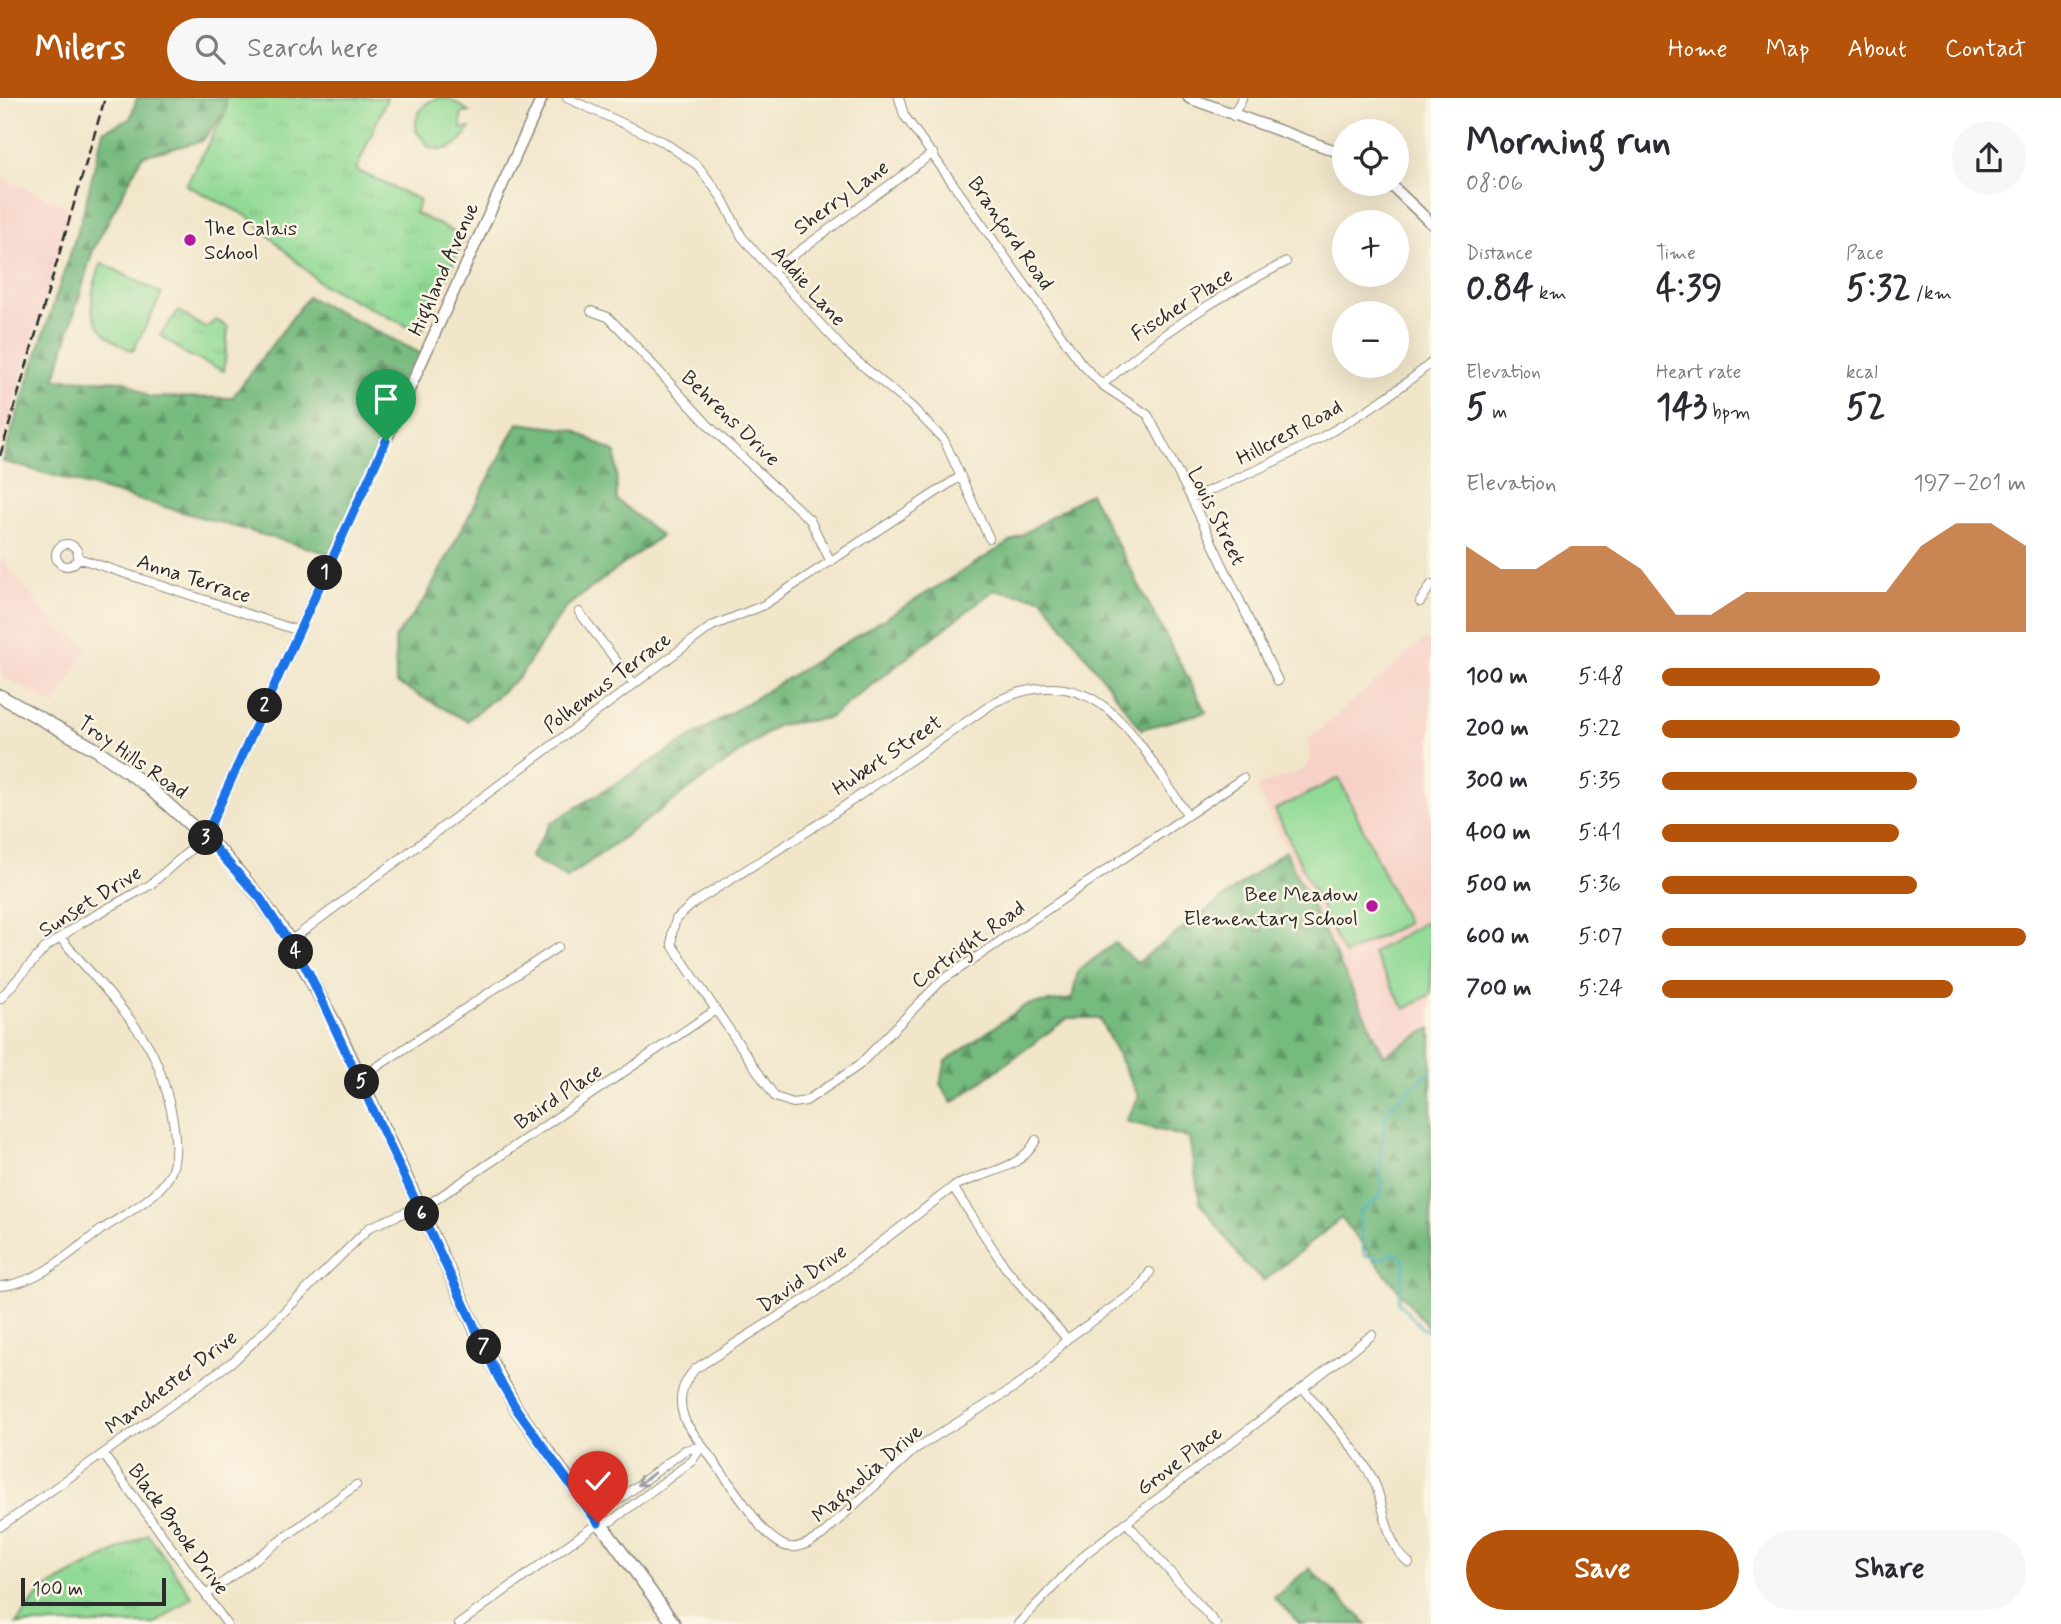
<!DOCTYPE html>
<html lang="en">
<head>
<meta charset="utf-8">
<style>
	:root { --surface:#fff; --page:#f7f7f7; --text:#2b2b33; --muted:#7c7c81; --accent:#b45309 }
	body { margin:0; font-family:Mynerve,sans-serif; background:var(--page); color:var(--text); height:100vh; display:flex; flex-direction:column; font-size:26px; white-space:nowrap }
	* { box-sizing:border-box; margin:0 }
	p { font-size:23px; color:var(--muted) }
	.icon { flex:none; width:38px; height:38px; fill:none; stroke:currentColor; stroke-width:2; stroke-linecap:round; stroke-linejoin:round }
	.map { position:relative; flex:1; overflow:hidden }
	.panel { display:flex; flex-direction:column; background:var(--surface); width:630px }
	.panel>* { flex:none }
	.fabs { position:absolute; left:1332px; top:21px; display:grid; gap:14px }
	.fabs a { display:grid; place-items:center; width:77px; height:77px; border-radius:50%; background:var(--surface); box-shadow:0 7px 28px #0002; font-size:35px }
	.scale { position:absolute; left:21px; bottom:18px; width:145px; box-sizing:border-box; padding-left:7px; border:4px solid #2b2b2b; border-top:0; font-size:19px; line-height:24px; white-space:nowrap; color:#2b2b2b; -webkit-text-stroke:5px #fcf5e5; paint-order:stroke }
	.pin { position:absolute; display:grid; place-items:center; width:60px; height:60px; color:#fff; margin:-72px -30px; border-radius:50% 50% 50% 0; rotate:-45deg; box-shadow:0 0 7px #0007 }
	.pin .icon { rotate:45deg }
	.km { position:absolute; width:35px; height:35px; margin:-18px; border-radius:50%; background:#222; color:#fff; font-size:19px; line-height:35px; text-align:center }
	.round { display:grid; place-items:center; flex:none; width:74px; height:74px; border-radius:37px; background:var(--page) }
	.summary { display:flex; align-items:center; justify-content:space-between; height:119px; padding:0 35px }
	h1 { font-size:38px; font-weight:700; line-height:52px }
	.figures { display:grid; grid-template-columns:repeat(3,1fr); gap:10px; height:119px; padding:7px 35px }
	.figures div { display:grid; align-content:center }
	.figures b { font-size:35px; font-weight:700 }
	.figures small { font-size:19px; font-weight:400 }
	.figures p { font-size:19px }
	.chart { height:196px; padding:14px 35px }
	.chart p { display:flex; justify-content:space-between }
	.chart svg { width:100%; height:126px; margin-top:7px; fill:var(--accent); opacity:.7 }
	.cta { display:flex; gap:14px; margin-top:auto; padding:14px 35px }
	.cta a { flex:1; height:80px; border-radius:42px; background:var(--accent); color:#fff; font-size:28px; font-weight:700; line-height:80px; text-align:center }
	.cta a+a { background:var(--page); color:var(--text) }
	ul { padding:0 35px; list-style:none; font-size:23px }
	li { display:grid; grid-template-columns:112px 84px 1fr; align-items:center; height:52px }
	li i { height:18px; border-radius:9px; background:var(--accent) }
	header { display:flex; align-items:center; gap:42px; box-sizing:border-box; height:98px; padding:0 35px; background:var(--accent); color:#fff }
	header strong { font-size:33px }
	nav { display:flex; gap:38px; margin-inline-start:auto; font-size:24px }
	.search { width:490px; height:63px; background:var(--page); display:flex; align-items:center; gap:18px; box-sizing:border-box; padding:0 24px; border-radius:38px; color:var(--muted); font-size:26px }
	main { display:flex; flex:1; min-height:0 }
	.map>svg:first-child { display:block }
</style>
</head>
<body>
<header>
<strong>Milers</strong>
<div class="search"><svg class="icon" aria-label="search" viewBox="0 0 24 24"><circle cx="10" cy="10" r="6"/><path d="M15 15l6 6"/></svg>Search here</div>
<nav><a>Home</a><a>Map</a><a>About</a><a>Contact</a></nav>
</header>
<main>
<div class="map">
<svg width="1431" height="1526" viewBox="0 0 1431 1526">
	<defs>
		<pattern id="forest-firs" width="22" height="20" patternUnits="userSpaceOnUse" patternTransform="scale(1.75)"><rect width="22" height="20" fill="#74ba7e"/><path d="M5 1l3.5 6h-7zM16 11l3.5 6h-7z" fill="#5f9767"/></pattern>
		<pattern id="park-tufts" width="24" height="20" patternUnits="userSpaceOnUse" patternTransform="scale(1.75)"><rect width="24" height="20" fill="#91da95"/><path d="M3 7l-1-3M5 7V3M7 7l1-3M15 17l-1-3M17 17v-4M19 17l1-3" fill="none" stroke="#7dbb81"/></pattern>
	</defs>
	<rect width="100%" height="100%" fill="#fcf5e5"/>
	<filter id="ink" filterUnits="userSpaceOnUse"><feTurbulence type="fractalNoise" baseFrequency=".0143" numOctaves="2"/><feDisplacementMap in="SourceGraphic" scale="14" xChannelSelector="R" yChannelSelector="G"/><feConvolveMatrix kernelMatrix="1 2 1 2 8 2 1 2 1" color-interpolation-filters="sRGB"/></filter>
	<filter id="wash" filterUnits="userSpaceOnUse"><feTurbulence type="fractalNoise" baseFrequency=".00686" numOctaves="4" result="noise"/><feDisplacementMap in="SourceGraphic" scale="28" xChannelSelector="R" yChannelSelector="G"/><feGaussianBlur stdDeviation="1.57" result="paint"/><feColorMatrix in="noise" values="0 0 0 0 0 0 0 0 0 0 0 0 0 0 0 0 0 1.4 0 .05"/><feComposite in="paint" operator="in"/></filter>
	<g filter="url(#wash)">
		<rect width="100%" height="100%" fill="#f1e6ca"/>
		<path fill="#f7d1c8" d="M0 79 71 111 0 352Z
			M0 459 57 529 88 548 56 608 0 577Z
			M1431 542V928L1385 956 1256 689 1303 672 1310 662 1308 642 1421 544Z"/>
		<path fill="#91da95" stroke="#5e8260" stroke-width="2" d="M438 0 450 1 470 14 461 16V31L470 30C459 47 449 56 429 49L416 33C415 16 421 5 438 0Z
			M102 165 162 196 133 253C90 235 83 207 102 165Z
			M1339 680 1407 825 1344 857 1275 712Z
			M1425 824 1431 834V896L1405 911 1372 855Z"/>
		<path fill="url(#forest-firs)" stroke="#507254" stroke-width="2" d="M137 0H225L226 13 202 43 142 58 93 152 55 281 126 283 149 299 232 300 308 199 424 257 334 457 2 363 83 116 103 33 130 21Z
			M518 325 574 332 616 355 617 402 661 438 566 509 520 578 467 623 396 585 395 540 425 501Z
			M1090 395 1206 614 1141 631 1042 500 994 492 829 620 778 627 567 780 530 759 551 725Z
			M1285 753 1384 957 1431 930V1233L1341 1120 1264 1183 1244 1165 1200 1104 1189 1040 1126 1023 1139 999 1099 920H1068L952 1005 940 986 946 963 1026 907 1072 901 1078 873 1115 845 1137 865Z
			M1309 1470 1367 1526H1300L1274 1500Z"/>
		<path fill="url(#park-tufts)" stroke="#5e8260" stroke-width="2" d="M225 0H387L356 72 420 102 415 115 465 139 421 235 321 186 249 119 186 87 226 13Z
			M178 213 205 230 216 222 228 229 224 273 186 256 160 237Z
			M148 1436 192 1499 155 1526H16L42 1492Z"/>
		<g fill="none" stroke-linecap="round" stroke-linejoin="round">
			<path stroke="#3faebc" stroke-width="2.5" d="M1431 973 1387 1011 1381 1047V1098L1359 1115 1364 1157 1384 1161 1391 1155 1398 1156 1405 1164 1398 1204 1422 1230 1431 1235"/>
		</g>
	</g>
	<g filter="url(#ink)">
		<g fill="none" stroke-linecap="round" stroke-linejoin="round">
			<defs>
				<path id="minor" d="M567 0 664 44 698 68 722 100 742 139 772 173 846 254 911 308 944 342 989 440
					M899 0 904 17 1081 265 1102 287 1148 317 1191 400 1278 583
					M1233 18 1242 0
					M772 173 933 55
					M591 213 608 219 620 231 710 329 810 422 831 464
					M1102 287C1161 234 1216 200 1286 164
					M1191 400C1276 366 1361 324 1431 265
					M56 457a11 11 0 1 1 22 0a11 11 0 1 1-22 0Z
					M78 460 299 533
					M1420 504 1431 487
					M579 514 634 586
					M1187 716C1137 643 1099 555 995 604L811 731 695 804 676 821 672 835V847L775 999 793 1005 806 1003 858 968 941 883 1243 680
					M290 843 712 528 762 508 961 378
					M0 901 45 850 81 825 150 787 205 739
					M360 980 558 849
					M1036 1042C1021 1073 981 1074 953 1089L815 1195 695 1271C680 1288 677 1304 686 1325L761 1429C785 1454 794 1455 822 1437L915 1351 1015 1289 1038 1272 1067 1241
					M953 1089 1005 1169 1067 1241 1139 1191 1150 1174
					M0 1188C38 1186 72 1153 101 1132 123 1117 154 1102 168 1080 187 1051 164 974 148 947 125 910 88 873 60 839
					M1303 1290C1324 1316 1367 1362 1377 1391 1386 1417 1387 1447 1409 1465
					M103 1356 227 1526
					M1126 1424 1216 1526
					M598 1425 604 1413 685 1352 702 1348
					M0 1429 236 1261 370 1129 435 1102 714 913
					M206 1497 356 1387
					M459 1526 598 1425 611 1423 692 1363 702 1348
					M1018 1526 1085 1456 1372 1237"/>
				<path id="tertiary" d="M1189 0 1344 56
					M1390 86 1431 125
					M205 739 542 0"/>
				<path id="secondary" d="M0 598 97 652 146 687 221 754 260 800 290 843 337 930 486 1254 517 1312 674 1526"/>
			</defs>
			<use href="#minor" stroke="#8e887a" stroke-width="10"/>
			<use href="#tertiary" stroke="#8e887a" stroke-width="13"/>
			<use href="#secondary" stroke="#8e887a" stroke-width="15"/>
			<use href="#minor" stroke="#fff" stroke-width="8"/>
			<use href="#tertiary" stroke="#fff" stroke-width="10"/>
			<use href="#secondary" stroke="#fff" stroke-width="12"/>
			<path stroke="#2b2b2b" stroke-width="2.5" stroke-dasharray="10 5" stroke-linecap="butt" d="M0 358 105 0"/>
		</g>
		<defs><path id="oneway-shaft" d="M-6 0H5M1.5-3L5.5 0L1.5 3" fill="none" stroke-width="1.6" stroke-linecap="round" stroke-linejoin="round" transform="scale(1.75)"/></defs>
		<use stroke="#a0a0a0" href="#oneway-shaft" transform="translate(646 1381) rotate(143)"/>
	</g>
	<g fill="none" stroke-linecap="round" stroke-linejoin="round" filter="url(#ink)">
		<defs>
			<path id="route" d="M386 343 205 739 260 800 308 873 499 1281 517 1312 598 1425"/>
		</defs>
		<use href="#route" stroke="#fff" stroke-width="14"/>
		<use href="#route" stroke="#1a73e8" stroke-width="9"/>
	</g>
	<g fill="#b5179e" stroke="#fcf5e5" stroke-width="2.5">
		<circle cx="190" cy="142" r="7"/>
		<circle cx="1372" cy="808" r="7"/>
	</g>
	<g text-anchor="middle" stroke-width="5" stroke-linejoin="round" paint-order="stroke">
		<g font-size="21" fill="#2b2b2b" stroke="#fcf5e5">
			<text transform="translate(841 99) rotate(-36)" y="7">Sherry Lane</text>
			<text transform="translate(1011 135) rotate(55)" y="7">Branford Road</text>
			<text transform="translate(443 171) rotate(-66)" y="7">Highland Avenue</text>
			<text transform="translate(809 188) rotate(48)" y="7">Addie Lane</text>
			<text transform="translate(1182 206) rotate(-33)" y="7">Fischer Place</text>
			<text transform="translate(731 320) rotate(44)" y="7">Behrens Drive</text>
			<text transform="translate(1289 334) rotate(-28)" y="7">Hillcrest Road</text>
			<text transform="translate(1217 418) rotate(64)" y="7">Louis Street</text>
			<text transform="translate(194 480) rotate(18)" y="7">Anna Terrace</text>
			<text transform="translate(607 584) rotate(-37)" y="7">Polhemus Terrace</text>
			<text transform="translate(887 657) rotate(-34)" y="7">Hubert Street</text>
			<text transform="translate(133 659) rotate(35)" y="7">Troy Hills Road</text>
			<text transform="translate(90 803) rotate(-32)" y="7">Sunset Drive</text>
			<text transform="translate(968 846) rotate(-36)" y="7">Cortright Road</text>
			<text transform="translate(558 998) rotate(-34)" y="7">Baird Place</text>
			<text transform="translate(802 1180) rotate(-35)" y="7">David Drive</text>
			<text transform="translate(171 1284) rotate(-37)" y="7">Manchester Drive</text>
			<text transform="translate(1179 1362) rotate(-37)" y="7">Grove Place</text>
			<text transform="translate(867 1375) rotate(-41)" y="7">Magnolia Drive</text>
			<text transform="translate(179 1431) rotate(54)" y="7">Black Brook Drive</text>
		</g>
		<g font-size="21" fill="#2b2b2b" stroke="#fcf5e5" text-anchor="start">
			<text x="204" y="137">The Calais<tspan x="204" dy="24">School</tspan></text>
			<text x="1358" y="803" text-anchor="end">Bee Meadow<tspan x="1358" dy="24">Elementary School</tspan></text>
		</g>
	</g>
</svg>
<div class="fabs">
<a><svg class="icon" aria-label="locate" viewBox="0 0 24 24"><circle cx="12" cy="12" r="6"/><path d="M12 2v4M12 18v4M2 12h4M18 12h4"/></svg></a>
<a>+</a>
<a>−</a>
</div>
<div class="scale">100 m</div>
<div class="pin" style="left:386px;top:343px;background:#1e9e55"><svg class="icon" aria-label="arrive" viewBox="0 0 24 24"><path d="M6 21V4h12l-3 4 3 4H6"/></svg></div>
<div class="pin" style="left:598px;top:1425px;background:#d93025"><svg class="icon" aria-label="check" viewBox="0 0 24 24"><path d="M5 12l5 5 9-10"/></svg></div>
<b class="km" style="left:325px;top:475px">1</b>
<b class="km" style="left:265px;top:608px">2</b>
<b class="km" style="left:206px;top:740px">3</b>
<b class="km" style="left:296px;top:854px">4</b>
<b class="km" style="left:362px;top:984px">5</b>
<b class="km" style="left:422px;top:1116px">6</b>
<b class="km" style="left:484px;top:1249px">7</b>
</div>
<section class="panel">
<div class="summary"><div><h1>Morning run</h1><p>08:06</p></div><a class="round"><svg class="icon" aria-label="share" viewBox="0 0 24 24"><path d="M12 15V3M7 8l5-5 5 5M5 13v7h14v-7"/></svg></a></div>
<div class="figures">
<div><p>Distance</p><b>0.84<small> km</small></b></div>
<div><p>Time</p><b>4:39</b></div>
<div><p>Pace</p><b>5:32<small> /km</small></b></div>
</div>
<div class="figures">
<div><p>Elevation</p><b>5<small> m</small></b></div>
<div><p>Heart rate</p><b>143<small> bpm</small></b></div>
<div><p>kcal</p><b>52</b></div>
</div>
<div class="chart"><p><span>Elevation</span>197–201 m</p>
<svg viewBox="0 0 160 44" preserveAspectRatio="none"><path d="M0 44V14L10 22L20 22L30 14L40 14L50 22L60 38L70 38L80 30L90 30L100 30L110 30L120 30L130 14L140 6L150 6L160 14V44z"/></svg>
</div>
<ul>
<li><b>100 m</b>5:48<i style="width:60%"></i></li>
<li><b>200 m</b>5:22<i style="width:82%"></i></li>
<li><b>300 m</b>5:35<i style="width:70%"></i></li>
<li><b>400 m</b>5:41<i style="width:65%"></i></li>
<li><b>500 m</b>5:36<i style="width:70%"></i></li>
<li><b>600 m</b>5:07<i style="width:100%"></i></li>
<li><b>700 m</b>5:24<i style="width:80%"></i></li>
</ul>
<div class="cta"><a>Save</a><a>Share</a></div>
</section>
</main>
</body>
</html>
